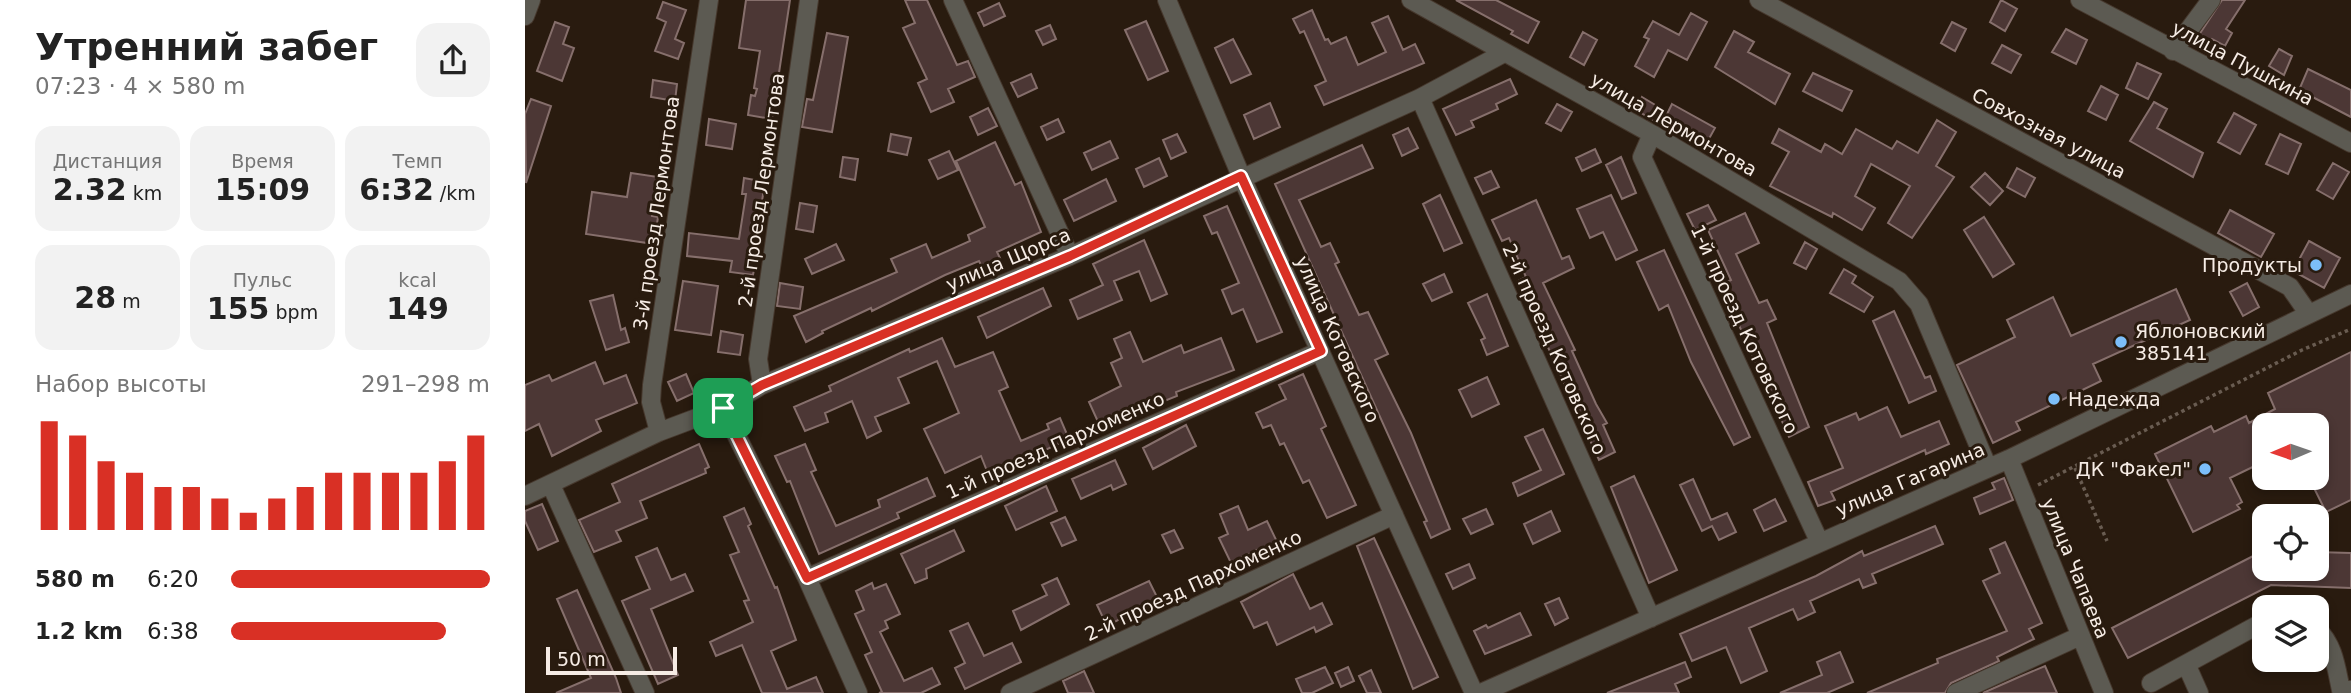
<!DOCTYPE html>
<html lang="ru">
<head>
<meta charset="utf-8">
<style>
	:root { --surface:#fff; --page:#f2f2f2; --text:#222; --muted:#767676; --accent:#d93025 }
	body { margin:0; font-family:"DejaVu Sans",sans-serif; background:var(--page); color:var(--text); height:100vh; display:flex; flex-direction:column; font-size:26px; white-space:nowrap }
	* { box-sizing:border-box; margin:0 }
	p { font-size:23px; color:var(--muted) }
	.icon { flex:none; width:38px; height:38px; fill:none; stroke:currentColor; stroke-width:2; stroke-linecap:round; stroke-linejoin:round }
	.map { position:relative; flex:1; overflow:hidden }
	.side { display:flex; flex-direction:column; background:var(--surface); width:525px }
	.side>* { flex:none }
	.needle { width:46px; rotate:268deg }
	.tools { position:absolute; left:1727px; top:413px; display:grid; gap:14px }
	.tools a { display:grid; place-items:center; width:77px; height:77px; border-radius:14px; background:var(--surface); box-shadow:0 4px 10px #0003; font-size:35px }
	.scale { position:absolute; left:21px; bottom:18px; width:131px; box-sizing:border-box; padding-left:7px; border:4px solid #f6ece5; border-top:0; font-size:19px; line-height:24px; white-space:nowrap; color:#f6ece5; -webkit-text-stroke:5px #291b0f; paint-order:stroke }
	.pin { position:absolute; display:grid; place-items:center; width:60px; height:60px; color:#fff; margin:-30px; border-radius:14px; box-shadow:0 4px 10px #0006 }
	.round { display:grid; place-items:center; flex:none; width:74px; height:74px; border-radius:21px; background:var(--page) }
	.headline { display:flex; align-items:center; justify-content:space-between; height:119px; padding:0 35px }
	h1 { font-size:38px; font-weight:700; line-height:52px }
	.stats { display:grid; grid-template-columns:repeat(3,1fr); gap:10px; height:119px; padding:7px 35px }
	.stats div { display:grid; align-content:center; border-radius:18px; background:var(--page); text-align:center }
	.stats b { font-size:30px; font-weight:700 }
	.stats small { font-size:19px; font-weight:400 }
	.stats p { font-size:19px }
	.chart { height:196px; padding:14px 35px }
	.chart p { display:flex; justify-content:space-between }
	.chart svg { width:100%; height:126px; margin-top:7px; stroke:var(--accent); stroke-width:6 }
	ul { padding:0 35px; list-style:none; font-size:23px }
	li { display:grid; grid-template-columns:112px 84px 1fr; align-items:center; height:52px }
	li i { height:18px; border-radius:9px; background:var(--accent) }
	main { display:flex; flex:1; min-height:0 }
	.map>svg:first-child { display:block }
</style>
</head>
<body>
<main>
<section class="side">
<div class="headline"><div><h1>Утренний забег</h1><p>07:23 · 4 × 580 m</p></div><a class="round"><svg class="icon" aria-label="share" viewBox="0 0 24 24"><path d="M12 15V3M7 8l5-5 5 5M5 13v7h14v-7"/></svg></a></div>
<div class="stats">
<div><p>Дистанция</p><b>2.32<small> km</small></b></div>
<div><p>Время</p><b>15:09</b></div>
<div><p>Темп</p><b>6:32<small> /km</small></b></div>
</div>
<div class="stats">
<div><b>28<small> m</small></b></div>
<div><p>Пульс</p><b>155<small> bpm</small></b></div>
<div><p>kcal</p><b>149</b></div>
</div>
<div class="chart"><p><span>Набор высоты</span>291–298 m</p>
<svg viewBox="0 0 160 44" preserveAspectRatio="none"><path d="M5 44V6M15 44V11M25 44V20M35 44V24M45 44V29M55 44V29M65 44V33M75 44V38M85 44V33M95 44V29M105 44V24M115 44V24M125 44V24M135 44V24M145 44V20M155 44V11"/></svg>
</div>
<ul>
<li><b>580 m</b>6:20<i style="width:100%"></i></li>
<li><b>1.2 km</b>6:38<i style="width:83%"></i></li>
</ul>
</section>
<div class="map">
<svg width="1826" height="693" viewBox="0 0 1826 693">
	<rect width="100%" height="100%" fill="#291b0f"/>
	<path fill="#4c3735" stroke="#866f6c" stroke-width="2" d="M221 0H265L247 119 223 115 226 95 230 96 232 89 229 88 235 51 214 48Z
		M380 0H402L432 65 443 61 450 77 423 89 429 102 406 112 393 83 402 79 378 28 390 23Z
		M931 0H971L1014 22 1003 43 986 34 988 31Z
		M1476 0 1492 9 1480 31 1465 22Z
		M1697 0H1720L1701 29 1707 33 1700 46 1687 39 1682 47 1670 41Z
		M138 2 161 10 150 39 159 43 153 59 130 51 141 22 132 18Z
		M474 3 480 16 459 26 453 13Z
		M787 10 800 40 803 39 806 44 821 37 833 65 861 52 847 23 863 16 878 50 890 44 899 63 799 105 790 86 801 81 779 31 775 33 768 19Z
		M1166 13 1182 22 1162 60 1143 50 1129 77 1110 66 1124 39 1119 37 1128 21 1154 35Z
		M621 21 643 71 623 80 600 30Z
		M30 22 44 27 38 44 49 48 37 81 12 71Z
		M1427 22 1441 29 1430 51 1416 43Z
		M525 25 531 39 518 45 511 31Z
		M1541 29 1562 40 1551 64 1527 52Z
		M1209 31 1229 42 1223 52 1265 74 1250 104 1190 67Z
		M1058 32 1072 40 1059 65 1045 57Z
		M302 33 323 37 307 132 277 127 282 99 288 100Z
		M708 39 726 74 706 83 690 48Z
		M1477 45 1496 55 1486 73 1467 63Z
		M1754 49 1767 56 1759 75 1744 66Z
		M1612 63 1636 74 1623 99 1601 88Z
		M1783 69 1826 90V117L1774 90Z
		M1288 73 1327 91 1317 111 1278 91Z
		M506 74 512 88 493 97 486 83Z
		M985 79 992 94 971 104 973 109 946 121 949 127 931 135 918 109Z
		M128 80 152 84 150 101 126 97Z
		M1576 86 1593 95 1581 120 1563 111Z
		M1117 97 1137 109 1130 121 1111 110Z
		M6 99 26 106 1 183 0 114Z
		M1629 102 1642 109 1632 128 1678 153 1668 177 1605 141Z
		M745 103 755 127 729 139 719 115Z
		M1032 104 1047 112 1036 131 1021 123Z
		M1147 104 1190 128 1180 146 1159 134 1161 129 1140 118Z
		M463 108 472 126 453 135 445 117Z
		M1709 113 1731 125 1715 154 1693 142Z
		M184 119 211 124 207 149 181 145Z
		M533 119 539 132 522 140 516 127Z
		M1412 120 1431 132 1411 166 1429 177 1387 238 1363 223 1385 186 1346 164 1330 196 1350 208 1337 230 1308 213 1307 217 1245 186 1264 152 1247 143 1254 129 1296 152 1300 144 1317 154 1331 129 1367 149 1372 141 1393 153Z
		M883 128 893 148 877 156 868 135Z
		M366 134 386 138 382 155 363 151Z
		M652 134 661 152 646 159 638 140Z
		M1755 134 1776 144 1763 174 1741 164Z
		M585 141 593 158 567 170 559 153Z
		M470 142 490 185 496 182 516 232 472 252 475 258 457 267 454 261 420 275 347 311 346 308 297 331 298 333 281 342 269 316 372 272 366 259 401 244 407 258 445 241 443 235 460 227 431 161Z
		M837 145 848 168 774 200 796 247 805 243 814 262 810 264 834 315 843 312 863 354 850 360 886 433 925 529 906 538 899 522 902 521 750 184Z
		M1070 149 1076 162 1057 171 1051 158Z
		M424 151 433 170 413 179 404 160Z
		M318 157 333 159 330 180 315 177Z
		M1096 157 1111 193 1097 199 1081 165Z
		M634 158 642 176 619 187 611 169Z
		M1808 163 1824 172 1808 199 1792 190Z
		M1492 168 1510 178 1500 197 1482 187Z
		M966 171 974 187 958 194 950 178Z
		M106 173 133 177 127 216 133 217 129 244 61 234 67 192 102 197Z
		M1460 173 1478 191 1465 205 1446 187Z
		M219 178 240 182 234 220 238 221 228 275 205 272 207 261 162 256 164 233 214 239 221 194H217Z
		M581 179 591 201 549 221 539 200Z
		M915 195 937 243 919 251 898 204Z
		M1086 195 1112 250 1091 260 1078 232 1065 238 1052 209Z
		M1011 200 1037 259 1044 256 1049 268 1018 283 1050 350 1047 351 1071 404 1082 423 1078 425 1090 452 1074 460 993 281 1001 277 984 238 977 241 967 220Z
		M275 203 292 206 288 232 271 229Z
		M1183 205 1191 220 1170 230 1162 214Z
		M702 206 757 332 732 342 718 309 707 314 697 290 714 283 692 232 687 234 679 216Z
		M1705 210 1749 234 1736 257 1693 233Z
		M1220 213 1234 243 1211 254 1234 303 1242 300 1251 319 1242 323 1284 427 1264 437 1196 285 1206 280 1183 230Z
		M1459 217 1489 264 1468 277 1439 230Z
		M619 240 642 294 626 301 614 271 589 281 597 300 553 319 545 300 578 285 568 264Z
		M1784 241 1815 258 1799 288 1768 271Z
		M1280 242 1292 249 1281 269 1269 263Z
		M311 244 319 260 287 274 280 259Z
		M1139 250 1225 437 1209 445 1166 362 1143 305 1134 310 1112 262Z
		M1319 269 1331 276 1327 283 1348 297 1339 312 1305 293Z
		M919 274 927 292 907 301 898 284Z
		M158 281 193 286 186 335 150 330Z
		M255 283 278 287 275 309 252 306Z
		M1722 283 1734 307 1718 316 1705 292Z
		M518 288 526 306 462 338 453 317Z
		M1651 289 1665 320 1568 364 1576 381 1491 422 1495 430 1468 443 1432 365 1490 337 1482 320 1528 297 1546 336Z
		M962 294 983 346 962 355 956 340 960 338 943 303Z
		M88 295 96 330 100 328 104 342 81 350 65 301Z
		M1369 311 1400 378 1405 376 1411 391 1384 403 1348 321Z
		M196 331 218 335 215 355 193 352Z
		M605 332 618 362 656 345 659 353 696 338 709 370 651 392 652 396 637 402 636 399 574 424 564 402 596 386 586 363 597 358 589 339Z
		M417 338 430 367 468 352 483 387 474 391 496 441 524 429 522 424 535 418 544 439 464 476 456 456 420 473 399 429 434 413 412 361 373 378 384 403 350 417 356 431 342 438 327 401 300 413 303 422 280 431 269 407 306 391 304 386 384 349 385 352Z
		M1826 352V500L1801 512 1784 478H1792V425H1730L1740 444V461L1705 478 1717 502 1712 505 1715 509 1668 532 1630 454 1686 426 1689 432 1721 416 1724 423 1750 409 1743 393Z
		M70 362 79 384 101 375 112 403 71 420 76 431 27 456 14 424 0 431V385L24 375 27 381Z
		M161 374 169 393 152 401 143 382Z
		M778 374 801 426 796 429 831 505 802 518 784 480 778 483 759 443 755 445 746 425 738 428 731 413 761 399 754 385Z
		M962 377 974 404 947 417 934 390Z
		M1362 407 1376 437 1414 421 1424 444 1401 454 1400 450 1306 492 1310 500 1293 506 1283 482 1318 468 1300 426 1331 413 1334 420Z
		M661 425 671 446 628 469 618 448Z
		M1018 429 1039 474 993 496 988 483 1016 470 1000 437Z
		M174 444 184 467 180 469 181 473 115 501 122 518 91 531 96 541 69 552 54 520 95 502 87 484Z
		M280 444 291 470 286 472 311 526 355 507 353 500 402 478 410 496 372 513 374 518 294 554 265 481 262 482 250 456Z
		M590 460 601 484 588 490 586 485 556 499 547 479Z
		M1109 476 1152 570 1124 583 1086 487Z
		M1479 478 1488 500 1455 514 1449 498 1470 489 1467 483Z
		M1168 479 1186 520 1202 513 1211 532 1194 540 1187 526 1177 531 1155 485Z
		M521 486 532 511 491 530 480 506Z
		M1250 499 1261 521 1239 531 1229 510Z
		M17 504 33 541 13 550 0 521V511Z
		M713 506 723 530 742 521 754 546 738 553 736 548 706 563 694 538 703 534 695 514Z
		M219 508 226 524 223 526 250 588 252 587 271 640 246 651 262 689 291 677 298 693H237L217 645 191 656 185 642 228 622 219 601 224 600 205 555 214 552 199 517Z
		M961 509 968 524 946 534 938 519Z
		M1026 511 1035 531 1008 544 999 524Z
		M540 517 551 540 537 546 526 523Z
		M1410 526 1418 544 1347 574 1351 583 1338 588 1334 579 1285 601 1290 612 1273 620 1268 609 1224 628 1242 671 1216 683 1201 647 1167 661 1155 634 1291 576 1337 551 1339 556Z
		M429 530 439 551 401 569 402 578 390 583 376 554Z
		M649 530 658 548 646 553 637 535Z
		M849 538 913 677 888 689 832 546Z
		M1480 542 1517 623 1504 629 1509 639 1472 657 1474 661 1426 683 1420 693H1342L1413 663 1412 659 1482 631 1458 581 1475 573 1465 549Z
		M132 548 146 580 160 574 168 591 126 609 153 675 133 684 97 601 125 589 111 557Z
		M1740 550V569H1792V552L1826 553V588L1746 585 1603 658 1587 628Z
		M944 564 950 578 928 589 921 574Z
		M768 574 785 609 797 603 807 624 791 632 789 627 752 645 742 622 729 628 716 602Z
		M532 578 544 604 496 630 488 611 522 595 517 585Z
		M624 581 633 599 582 626 572 605Z
		M347 583 349 589 361 584 375 614 360 621 363 628 355 632 379 681 407 668 415 684 396 693H354L357 692 340 655 347 652 330 614 339 610 331 591Z
		M52 590 91 678 96 693H31L66 678 32 599Z
		M1034 598 1043 618 1030 625 1020 604Z
		M995 613 1006 635 960 654 949 631 961 625 963 628Z
		M443 623 459 656 487 643 496 662 440 689 430 668 440 663 425 631Z
		M1315 652 1328 682 1302 693H1255L1297 675 1292 662Z
		M1160 662 1166 677 1150 684 1154 693H1082Z
		M1520 666 1532 693H1458L1494 677Z
		M800 667 808 683 787 693H777L771 679Z
		M823 667 829 681 816 687 810 673Z
		M846 670 856 693H842L834 676Z
		M559 671 569 693H543L538 681Z"/>
	<g fill="none" stroke-linecap="round" stroke-linejoin="round">
		<defs>
			<path id="minor" d="M428 0 545 256
				M642 0 716 176 949 693
				M886 0 1127 134 1374 281 1394 304 1463 468
				M1234 0 1765 287 1783 313
				M1555 0 1826 143
				M0 16 6 0
				M1648 51 1686 0
				M895 98 1126 618
				M1127 134 1117 157 1294 541
				M237 385 233 359 284 0
				M198 408 282 578 333 693
				M134 432 126 402 127 385 184 0
				M1484 459 1579 693
				M26 485 120 693
				M0 496 134 432 198 408 237 385 545 256 895 98 979 53
				M282 578 795 351
				M1792 629C1809 645 1811 667 1816 690H1826
				M1662 666 1674 693
				M1626 683 1740 621
				M485 693 869 515
				M956 693 1484 459 1826 294
				M1431 693 1555 636"/>
		</defs>
		<use href="#minor" stroke="#46382d" stroke-width="20"/>
		<path stroke="#695c51" stroke-width="3.5" stroke-dasharray="3.5 3.5" stroke-linecap="butt" d="M1550 468 1582 541
			M1513 485 1777 350 1826 329"/>
		<use href="#minor" stroke="#5c5a52" stroke-width="18"/>
	</g>
	<g fill="none" stroke-linecap="round" stroke-linejoin="round">
		<defs>
			<path id="route" d="M716 176 796 351 282 578 198 408 237 385 545 256Z"/>
		</defs>
		<use href="#route" stroke="#fff" stroke-width="14"/>
		<use href="#route" stroke="#d93025" stroke-width="9"/>
	</g>
	<g fill="#7cbef9" stroke="#291b0f" stroke-width="2.5">
		<circle cx="1791" cy="265" r="7"/>
		<circle cx="1596" cy="342" r="7"/>
		<circle cx="1529" cy="399" r="7"/>
		<circle cx="1680" cy="469" r="7"/>
	</g>
	<g text-anchor="middle" stroke-width="6" stroke-linejoin="round" paint-order="stroke">
		<g font-size="19" fill="#f6ece5" stroke="#291b0f">
			<text transform="translate(1718 63) rotate(28)" y="7">улица Пушкина</text>
			<text transform="translate(1149 124) rotate(30)" y="7">улица Лермонтова</text>
			<text transform="translate(1524 133) rotate(28)" y="7">Совхозная улица</text>
			<text transform="translate(236 190) rotate(-82)" y="7">2-й проезд Лермонтова</text>
			<text transform="translate(131 213) rotate(-82)" y="7">3-й проезд Лермонтова</text>
			<text transform="translate(483 259) rotate(-23)" y="7">улица Щорса</text>
			<text transform="translate(1220 329) rotate(65)" y="7">1-й проезд Котовского</text>
			<text transform="translate(813 339) rotate(66)" y="7">улица Котовского</text>
			<text transform="translate(1030 349) rotate(66)" y="7">2-й проезд Котовского</text>
			<text transform="translate(530 445) rotate(-24)" y="7">1-й проезд Пархоменко</text>
			<text transform="translate(1385 479) rotate(-23)" y="7">улица Гагарина</text>
			<text transform="translate(1551 568) rotate(68)" y="7">улица Чапаева</text>
			<text transform="translate(668 585) rotate(-25)" y="7">2-й проезд Пархоменко</text>
		</g>
		<g font-size="19" fill="#f6ece5" stroke="#291b0f" text-anchor="end">
			<text x="1777" y="272">Продукты</text>
			<text x="1610" y="338" text-anchor="start">Яблоновский<tspan x="1610" dy="22">385141</tspan></text>
			<text x="1543" y="406" text-anchor="start">Надежда</text>
			<text x="1666" y="476">ДК "Факел"</text>
		</g>
	</g>
</svg>
<div class="tools">
<a><svg class="needle" viewBox="-14 -14 28 28"><path d="M0-13l5 13h-10z" fill="#e53935"/><path d="M0 13l5-13h-10z" fill="#767676"/></svg></a>
<a><svg class="icon" aria-label="locate" viewBox="0 0 24 24"><circle cx="12" cy="12" r="6"/><path d="M12 2v4M12 18v4M2 12h4M18 12h4"/></svg></a>
<a><svg class="icon" aria-label="layers" viewBox="0 0 24 24"><path d="M12 4l9 5-9 5-9-5zM3 14l9 5 9-5"/></svg></a>
</div>
<div class="scale">50 m</div>
<div class="pin" style="left:198px;top:408px;background:#1e9e55"><svg class="icon" aria-label="arrive" viewBox="0 0 24 24"><path d="M6 21V4h12l-3 4 3 4H6"/></svg></div>
</div>
</main>
</body>
</html>
